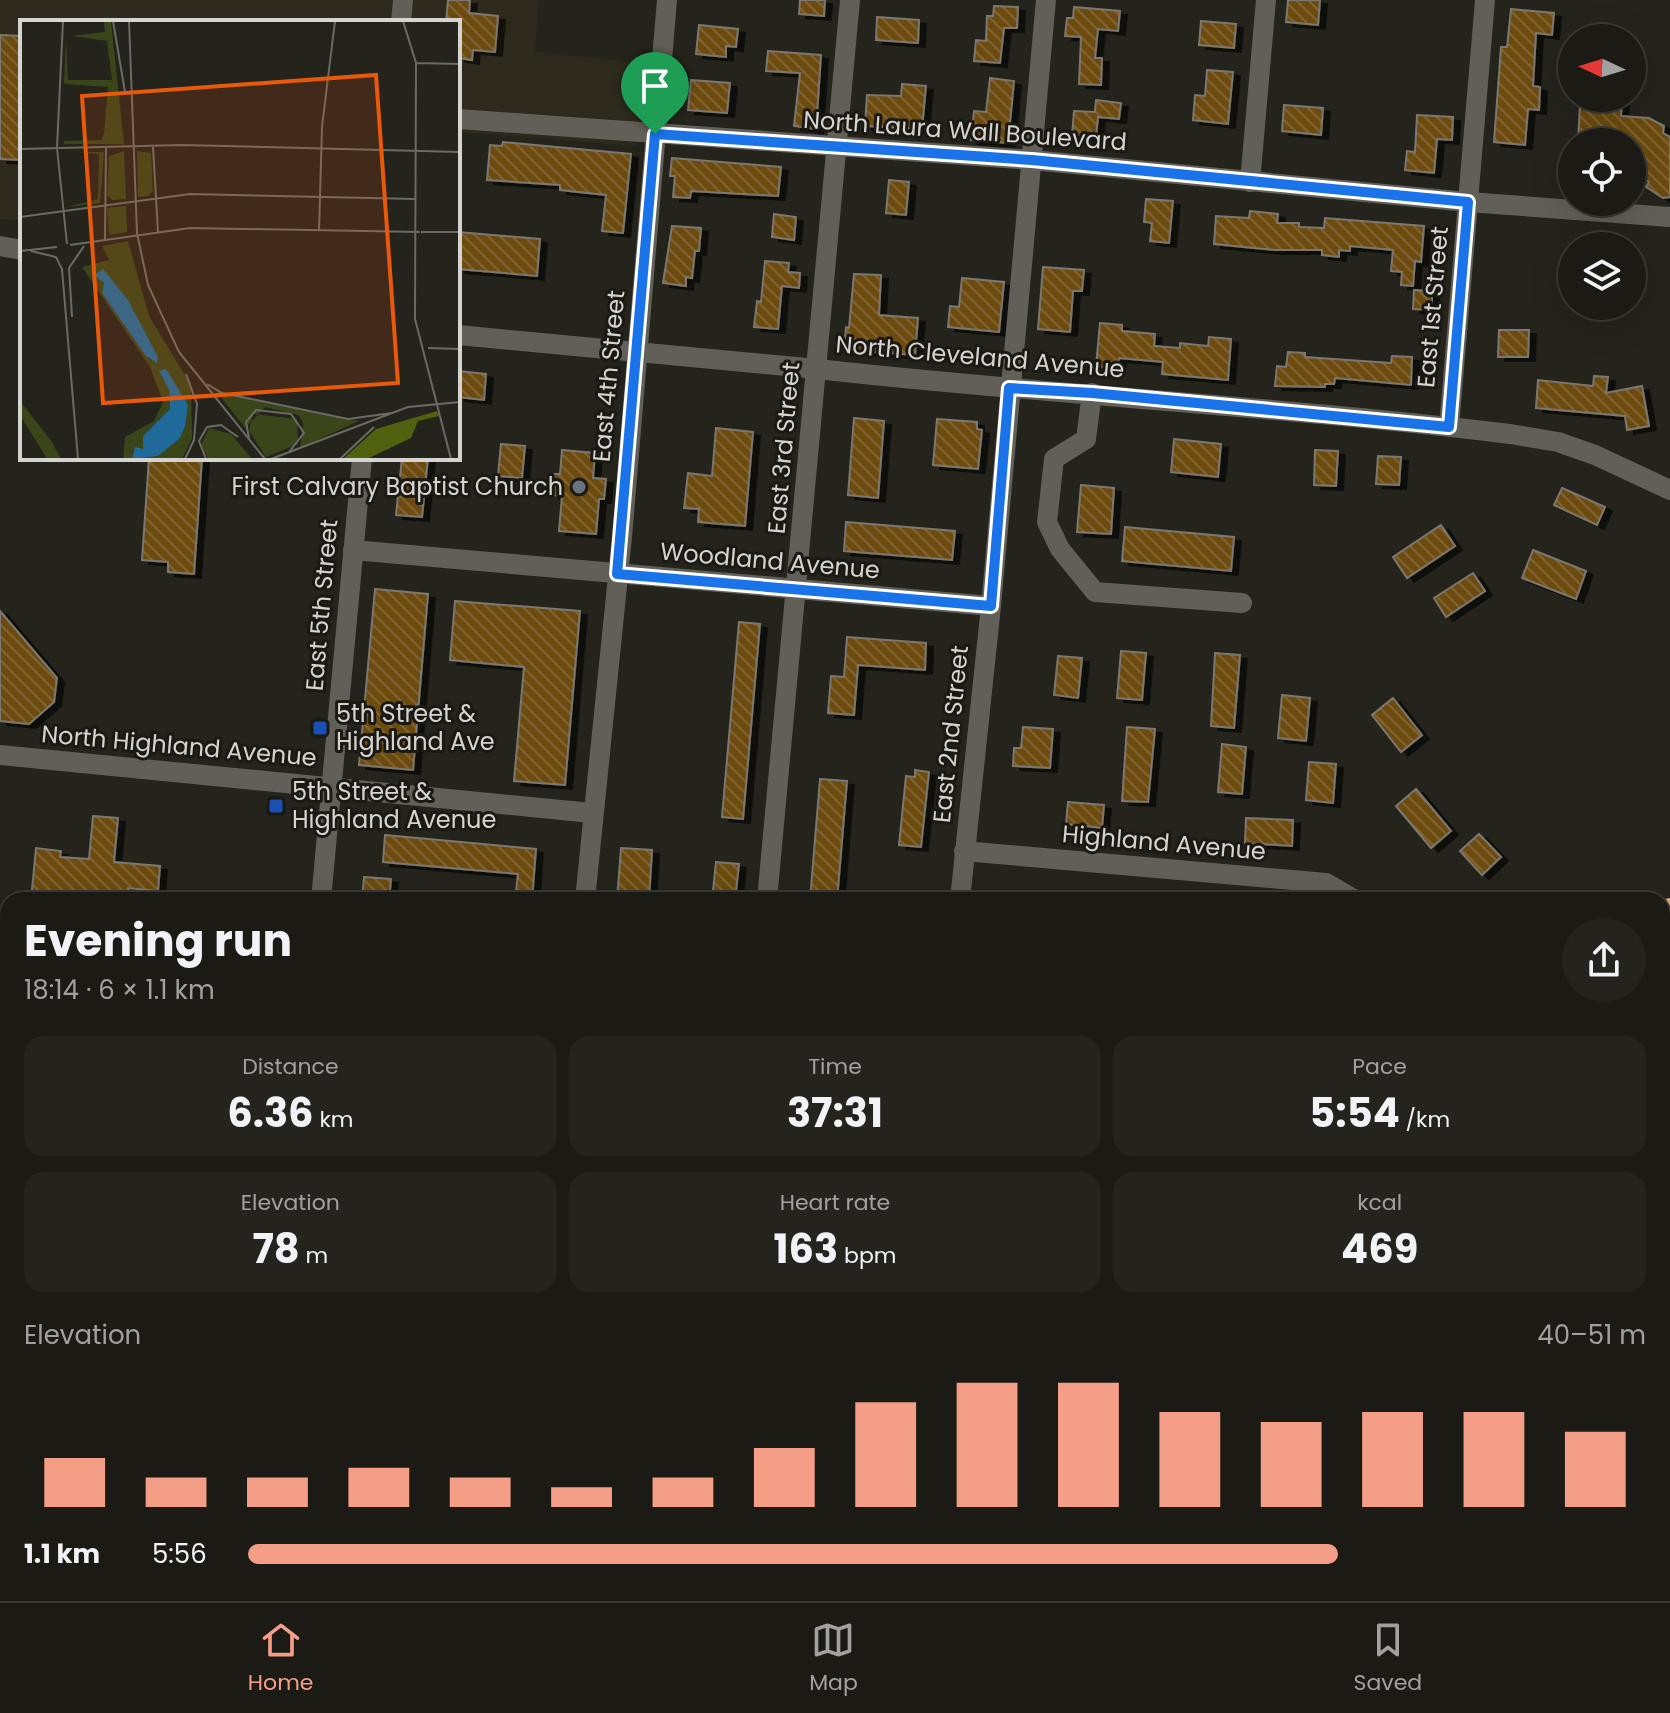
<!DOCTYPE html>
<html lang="en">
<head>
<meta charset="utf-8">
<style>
	:root { --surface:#1b1a15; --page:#24231e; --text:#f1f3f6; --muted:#a0a1a0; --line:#393834; --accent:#f49e87 }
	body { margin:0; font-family:Poppins,sans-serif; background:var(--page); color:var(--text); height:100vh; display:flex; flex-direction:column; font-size:30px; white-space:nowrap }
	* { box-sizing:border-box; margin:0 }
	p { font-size:26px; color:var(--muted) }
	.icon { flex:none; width:44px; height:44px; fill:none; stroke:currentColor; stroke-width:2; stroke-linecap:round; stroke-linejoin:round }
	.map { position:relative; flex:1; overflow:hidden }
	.drawer { position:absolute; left:0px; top:892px; width:1670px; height:710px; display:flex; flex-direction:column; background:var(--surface); border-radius:24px 24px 0 0; box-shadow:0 8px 32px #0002,0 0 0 2px var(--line) }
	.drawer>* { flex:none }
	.needle { width:52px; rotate:274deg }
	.fabs { position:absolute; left:1558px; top:24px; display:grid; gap:16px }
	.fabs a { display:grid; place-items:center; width:88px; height:88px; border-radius:50%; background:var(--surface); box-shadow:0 8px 32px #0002,0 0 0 2px var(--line); font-size:40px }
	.pin { position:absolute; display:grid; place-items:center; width:68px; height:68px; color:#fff; margin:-82px -34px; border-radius:50% 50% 50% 0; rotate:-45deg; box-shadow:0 0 8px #0007 }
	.pin .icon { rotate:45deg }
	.round { display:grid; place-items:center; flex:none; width:84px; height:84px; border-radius:42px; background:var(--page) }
	.overview { display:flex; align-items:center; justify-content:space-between; height:136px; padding:0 24px }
	h1 { font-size:44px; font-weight:700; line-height:60px }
	.figures { display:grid; grid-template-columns:repeat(3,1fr); gap:12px; height:136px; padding:8px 24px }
	.figures div { display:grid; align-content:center; border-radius:20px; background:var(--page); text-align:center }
	.figures b { font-size:40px; font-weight:700 }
	.figures small { font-size:22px; font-weight:400 }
	.figures p { font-size:22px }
	.chart { height:224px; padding:16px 24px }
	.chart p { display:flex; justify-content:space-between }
	.chart svg { width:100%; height:144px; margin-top:8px; stroke:var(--accent); stroke-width:6 }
	ul { padding:0 24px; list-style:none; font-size:26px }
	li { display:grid; grid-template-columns:128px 96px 1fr; align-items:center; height:60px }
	li i { height:20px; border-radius:10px; background:var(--accent) }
	.menu { display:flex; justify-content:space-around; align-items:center; height:112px; border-top:2px solid var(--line); background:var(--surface); font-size:22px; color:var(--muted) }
	.menu a { display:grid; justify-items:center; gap:4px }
	.menu .selected { color:var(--accent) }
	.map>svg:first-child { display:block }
</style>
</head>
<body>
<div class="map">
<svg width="1670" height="1601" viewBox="0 0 1670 1601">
	<defs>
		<pattern id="grass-dots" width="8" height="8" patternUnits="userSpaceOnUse" patternTransform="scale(2)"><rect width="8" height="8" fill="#3a451a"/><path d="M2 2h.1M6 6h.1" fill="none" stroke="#565f3a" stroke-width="1.8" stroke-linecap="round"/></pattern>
		<pattern id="building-back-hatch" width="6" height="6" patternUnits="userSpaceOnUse" patternTransform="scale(2)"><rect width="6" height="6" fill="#6c4b11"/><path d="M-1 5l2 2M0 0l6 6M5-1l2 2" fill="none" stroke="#806433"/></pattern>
		<filter id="shadow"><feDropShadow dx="7" dy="4" stdDeviation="0" flood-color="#0009"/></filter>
	</defs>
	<rect width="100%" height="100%" fill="#24231c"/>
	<path fill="#2d2a1d" d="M0 0H539L535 51 645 64 635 146 458 132V22H22V221L0 219Z"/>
	<path fill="url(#grass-dots)" d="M916 1594H968L974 1599 985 1594H1075L1060 1600 917 1601Z"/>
	<path fill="url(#building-back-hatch)" stroke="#7c776f" stroke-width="2" filter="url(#shadow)" d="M448 0H470L469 13 498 16 495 52 473 50 472 60 458 58V22H446Z
		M800 0H825L824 16 799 14Z
		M1288 0H1320L1318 25 1286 22Z
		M994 6 1018 7 1017 28H1004L1000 63 974 61 976 40 986 41 987 16H993Z
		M1074 7 1120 11 1118 31 1098 29 1095 58H1102L1101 85 1079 84 1081 37 1065 36 1067 18H1073Z
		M1511 9 1554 13 1552 35 1536 33 1533 86 1540 87 1539 110 1528 109 1525 145 1494 142 1501 47H1507Z
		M877 17 919 20 918 43 876 40Z
		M1201 21 1236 24 1234 48 1199 45Z
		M699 25 738 29 736 47 726 46V57L696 54Z
		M0 35 22 36V160L0 159Z
		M768 51 821 55 816 129 794 126 800 73 766 71Z
		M1207 70 1233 72 1228 124 1193 120 1195 95 1205 96Z
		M990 78 1014 81 1008 143 971 140 974 111 986 112Z
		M691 80 730 83 727 113 688 110Z
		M902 84 926 86 922 129 865 126 867 95 901 96Z
		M1589 98H1622L1621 116 1649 118 1664 126 1663 133 1670 137V197L1663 198 1646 187 1649 182 1644 179 1647 171 1632 169V142H1578L1580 103 1588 104Z
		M1096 100 1121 103 1119 119 1098 117 1096 137 1072 136 1074 111 1095 112Z
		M1284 105 1323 108 1321 135 1282 131Z
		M1417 115 1453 117 1452 140 1437 139 1434 173 1405 170 1407 151 1415 152Z
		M503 142 631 154 623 233 602 231 606 195 560 190V185L487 180 490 145 502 146Z
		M672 158 781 167 778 196 691 191 690 198 673 197 675 176H670Z
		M889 180 909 182 906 215 886 213Z
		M1146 199 1173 201 1169 243 1150 241 1152 223 1144 222Z
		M1250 211 1278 214 1277 223H1299V227L1324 228 1325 218 1424 226 1421 262 1415 261 1413 286 1401 285 1402 272 1391 271 1393 250 1350 246V251L1339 250V257L1322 255V250H1275L1214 244 1216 216 1249 218Z
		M774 214 796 217 794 240 772 237Z
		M672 226 701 228 699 251H695L692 278 686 277V286L663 283Z
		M458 232 540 239 537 276 458 269Z
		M765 261 789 263 788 272 800 273 799 288 782 286 778 329 754 327 757 301 761 302Z
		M1043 267 1084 270 1082 291H1073L1070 332 1038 329Z
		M854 274 881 275 879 315 918 318 915 355 844 350 846 327 849 328Z
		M962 278 1004 282 999 332 948 327 950 306 959 307Z
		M1414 290 1432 291V310L1413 309Z
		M1100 323 1122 325V331L1155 334 1154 346 1180 348V343L1208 346 1209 337 1231 339 1228 380 1162 374 1163 362 1119 358 1118 368 1096 366Z
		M1499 330H1529L1528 357H1498Z
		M1288 352 1305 353V357L1391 363 1392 356 1412 357 1411 385 1335 378 1334 384H1325V387L1275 386 1277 366 1286 367Z
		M458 371 486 374 484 400 458 397Z
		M1594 376 1608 377 1606 393 1642 386 1649 426 1627 430 1625 416 1536 408 1538 380 1593 386Z
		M854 418 884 421 878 498 848 495Z
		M937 419 977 422V429L982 430 978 469 933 465Z
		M716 428 753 432 745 526 698 522 699 509 684 508 688 473 712 476Z
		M1174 439 1221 444 1218 477 1171 472Z
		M501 444 525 446 522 478 498 476Z
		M562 450 595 453 593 478 606 479 604 499H599L596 534 559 531 562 496 552 495 554 474H560Z
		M1315 450 1338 451 1336 486 1314 485Z
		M1378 456 1401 457 1399 485 1376 484Z
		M149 458H202L194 574 168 572V562L142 560Z
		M402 458H428L422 517 396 515Z
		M1081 485 1114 488 1111 534 1077 532Z
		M1562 488 1605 507 1597 525 1554 505Z
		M846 522 955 531 952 560 844 551Z
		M1441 525 1455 546 1407 578 1393 557Z
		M1125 527 1234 537 1231 571 1122 561Z
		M1533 550 1586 571 1576 599 1522 578Z
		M1473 573 1485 591 1446 617 1434 598Z
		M375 589 428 594 413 770 359 765Z
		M455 601 580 611 565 785 514 781 524 667 450 660Z
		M0 611 57 678 54 702 29 724 0 721Z
		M739 622 760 624 743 819 722 817Z
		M847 637 926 643 925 670 858 665 854 715 828 713 831 676 844 677Z
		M1121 651 1146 653 1142 700 1117 698Z
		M1215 653 1240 655 1234 728 1211 726Z
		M1058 656 1082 658 1078 698 1054 695Z
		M1282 695 1310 698 1306 741 1278 738Z
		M1393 698 1422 735 1401 752 1372 715Z
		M1023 727 1053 729 1050 768 1013 766 1014 748H1021Z
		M1127 727 1155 729 1148 802 1122 801Z
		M1222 744 1246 747 1242 794 1218 792Z
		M1309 762 1336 764 1333 803 1306 800Z
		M915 770 929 772 921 847 899 845 906 776 915 777Z
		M820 779 847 781 837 900H810Z
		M1416 789 1451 831 1431 848 1396 806Z
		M1068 802 1104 805 1102 828 1066 824Z
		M93 816 118 818 114 862 160 866 158 891 128 888 127 900H31L36 848 61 851 60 857 89 859Z
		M1246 818 1293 820 1292 846 1245 843Z
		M1479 834 1501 857 1482 875 1460 851Z
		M385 835 536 849 532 900H515L518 874 383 862Z
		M621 848 652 850 649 900H617Z
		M716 862 739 864 735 900H712Z
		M364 877 391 879 389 900H362Z"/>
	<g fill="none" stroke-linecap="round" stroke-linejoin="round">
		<path stroke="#615f57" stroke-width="20" d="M458 119 1032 160 1468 202 1670 217
			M1250 182 1266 0
			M817 369C1048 395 1280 406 1510 434L1558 442 1595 455 1670 490
			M1092 393 1086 439 1054 459 1047 522 1060 549 1095 592 1242 603
			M1449 427 1485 0
			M353 550 991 606
			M0 755 592 813
			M964 851 1326 883 1355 900
			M960 900 991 606 1046 0
			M1662 1311 1670 1313
			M1311 1601V1594"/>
		<path stroke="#615f57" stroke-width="20" d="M0 246 22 250
			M458 335 817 369
			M585 900 622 537 667 0
			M602 1594V1601"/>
		<path stroke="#615f57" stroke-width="20" d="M401 22 403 0
			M321 900 362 458
			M767 900 850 0
			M792 1594 793 1601
			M281 1601 282 1594"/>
		<path stroke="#eda57b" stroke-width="24" d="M1662 938 1670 910
			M1662 1015 1670 1009
			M1662 1050 1670 1045
			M1662 1094 1670 1093
			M0 1329H8
			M0 1367H8"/>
	</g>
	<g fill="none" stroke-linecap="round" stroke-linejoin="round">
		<defs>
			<path id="route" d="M655 134 1032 160 1468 202 1449 427 1092 393 1009 388 991 606 617 574Z"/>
		</defs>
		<use href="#route" stroke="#fff" stroke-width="16"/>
		<use href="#route" stroke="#1a73e8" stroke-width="10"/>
	</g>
	<circle fill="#6b7280" stroke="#1b1913" stroke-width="3" cx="579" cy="487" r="8"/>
	<g fill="#1a4fb4" stroke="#1b1913" stroke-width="3">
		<rect x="312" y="720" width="16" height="16" rx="4"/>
		<rect x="268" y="798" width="16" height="16" rx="4"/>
	</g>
	<g text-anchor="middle" stroke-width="6" stroke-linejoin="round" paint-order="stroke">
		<g font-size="24" fill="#d5d4d0" stroke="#1b1913">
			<text transform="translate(965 131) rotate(4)" y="8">North Laura Wall Boulevard</text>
			<text transform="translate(1433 307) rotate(-85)" y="8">East 1st Street</text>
			<text transform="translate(980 357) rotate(5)" y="8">North Cleveland Avenue</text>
			<text transform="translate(609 376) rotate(-85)" y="8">East 4th Street</text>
			<text transform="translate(784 448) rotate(-85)" y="8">East 3rd Street</text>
			<text transform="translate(770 561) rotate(5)" y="8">Woodland Avenue</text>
			<text transform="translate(322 605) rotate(-85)" y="8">East 5th Street</text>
			<text transform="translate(951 734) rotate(-84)" y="8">East 2nd Street</text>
			<text transform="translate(179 746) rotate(5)" y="8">North Highland Avenue</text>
			<text transform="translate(1164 843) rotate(5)" y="8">Highland Avenue</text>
		</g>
		<g font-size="24" fill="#d5d4d0" stroke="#1b1913" text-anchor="start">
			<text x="563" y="495" text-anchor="end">First Calvary Baptist Church</text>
			<text x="336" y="722">5th Street &amp;<tspan x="336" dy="28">Highland Ave</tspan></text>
			<text x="292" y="800">5th Street &amp;<tspan x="292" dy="28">Highland Avenue</tspan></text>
		</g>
	</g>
	<g transform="translate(20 20)">
		<rect width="440" height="440" fill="#24231c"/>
		<path d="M84 1H91L104 124H44V69V121L81 120 84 113 88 67 44 64 46 18 48 60H92L87 21 52 16 85 12ZM104 131 106 179 92 180 87 175 89 136ZM117 131 131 133 133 171 128 176 118 177ZM56 132H84L80 183 47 187 78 179 79 134ZM106 186 107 212 89 215 87 188ZM108 221 129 296 171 365 172 418 162 439H103L105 417 134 401 143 382 130 347 62 247 89 240 82 226ZM86 258 111 288 132 343 82 273ZM139 351 168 385 138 436 111 432 123 429 126 413 150 389 149 370ZM197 372 339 401 280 428 283 403 278 395 245 387 225 408ZM0 381 32 422 41 439H27L0 395ZM233 394 277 399 278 424 246 437 229 411ZM189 408 211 414 232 439H188L181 425Z" fill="#3a451a" fill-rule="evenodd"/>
		<path d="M417 391 419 396 398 401 391 418 347 439H323L356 409Z" fill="#50610f"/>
		<path d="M83 249 108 280 138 337 137 343 126 336 82 273 84 263 74 255ZM146 349 168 385 165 406 160 418 138 436 112 439 115 427 123 429V416L150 389 149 370 139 351Z" fill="#1f6a9a"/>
		<path fill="none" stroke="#6b6a64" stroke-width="2" d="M43 1 37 128 47 224M93 1 105 72M109 1 117 213 128 265 159 332 245 439M383 1 396 43 395 299 431 439M396 43 440 44M133 127 138 212M0 129 162 125 440 132M0 197 170 174 396 179M299 211 302 107 315 1M401 212H440M85 220 86 128M50 225 170 208 400 212M0 231 37 227M11 231 36 237 42 249 58 439M52 297 49 248 64 226M408 328 440 329M187 364 202 373 328 399 372 393M229 418 226 402 236 390 271 394 284 413 269 432M165 439 174 420 177 384 166 354M186 439 179 421 187 407 201 405 218 417M251 439 388 387 440 382M320 439 354 407"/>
		<path fill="#e8590c" fill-opacity="0.15" stroke="#e8590c" stroke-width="4" d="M356 55 378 363 83 383 62 76Z"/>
		<rect width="440" height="440" fill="none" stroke="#d5d4d0" stroke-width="4"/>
	</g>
</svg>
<div class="fabs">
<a><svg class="needle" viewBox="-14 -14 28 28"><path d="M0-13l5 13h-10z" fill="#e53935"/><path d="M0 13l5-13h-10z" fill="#a0a1a0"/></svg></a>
<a><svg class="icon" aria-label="locate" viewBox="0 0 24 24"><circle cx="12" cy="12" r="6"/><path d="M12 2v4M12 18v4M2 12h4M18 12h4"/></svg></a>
<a><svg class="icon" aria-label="layers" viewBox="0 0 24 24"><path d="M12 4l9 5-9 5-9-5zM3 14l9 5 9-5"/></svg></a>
</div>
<div class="pin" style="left:655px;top:134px;background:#1e9e55"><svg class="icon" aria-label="arrive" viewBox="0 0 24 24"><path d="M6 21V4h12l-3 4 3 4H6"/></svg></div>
<section class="drawer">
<div class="overview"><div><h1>Evening run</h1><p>18:14 · 6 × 1.1 km</p></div><a class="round"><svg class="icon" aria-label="share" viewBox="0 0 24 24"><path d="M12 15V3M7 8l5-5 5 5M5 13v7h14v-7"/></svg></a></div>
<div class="figures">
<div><p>Distance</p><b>6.36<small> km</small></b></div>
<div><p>Time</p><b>37:31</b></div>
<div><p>Pace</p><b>5:54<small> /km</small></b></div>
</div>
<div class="figures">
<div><p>Elevation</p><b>78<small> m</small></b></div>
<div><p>Heart rate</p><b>163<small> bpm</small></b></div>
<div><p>kcal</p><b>469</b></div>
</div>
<div class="chart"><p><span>Elevation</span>40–51 m</p>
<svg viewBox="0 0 160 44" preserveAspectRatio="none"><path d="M5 44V29M15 44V35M25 44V35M35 44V32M45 44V35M55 44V38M65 44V35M75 44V26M85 44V12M95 44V6M105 44V6M115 44V15M125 44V18M135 44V15M145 44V15M155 44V21"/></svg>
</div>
<ul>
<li><b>1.1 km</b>5:56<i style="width:78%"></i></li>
</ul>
</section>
</div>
<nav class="menu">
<a class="selected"><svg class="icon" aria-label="home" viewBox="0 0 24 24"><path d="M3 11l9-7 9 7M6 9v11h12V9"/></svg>Home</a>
<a><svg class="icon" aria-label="map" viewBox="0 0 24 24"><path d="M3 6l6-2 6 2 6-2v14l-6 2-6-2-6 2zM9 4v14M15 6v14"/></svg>Map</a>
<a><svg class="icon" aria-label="saved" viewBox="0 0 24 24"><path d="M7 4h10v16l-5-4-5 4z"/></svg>Saved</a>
</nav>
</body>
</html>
